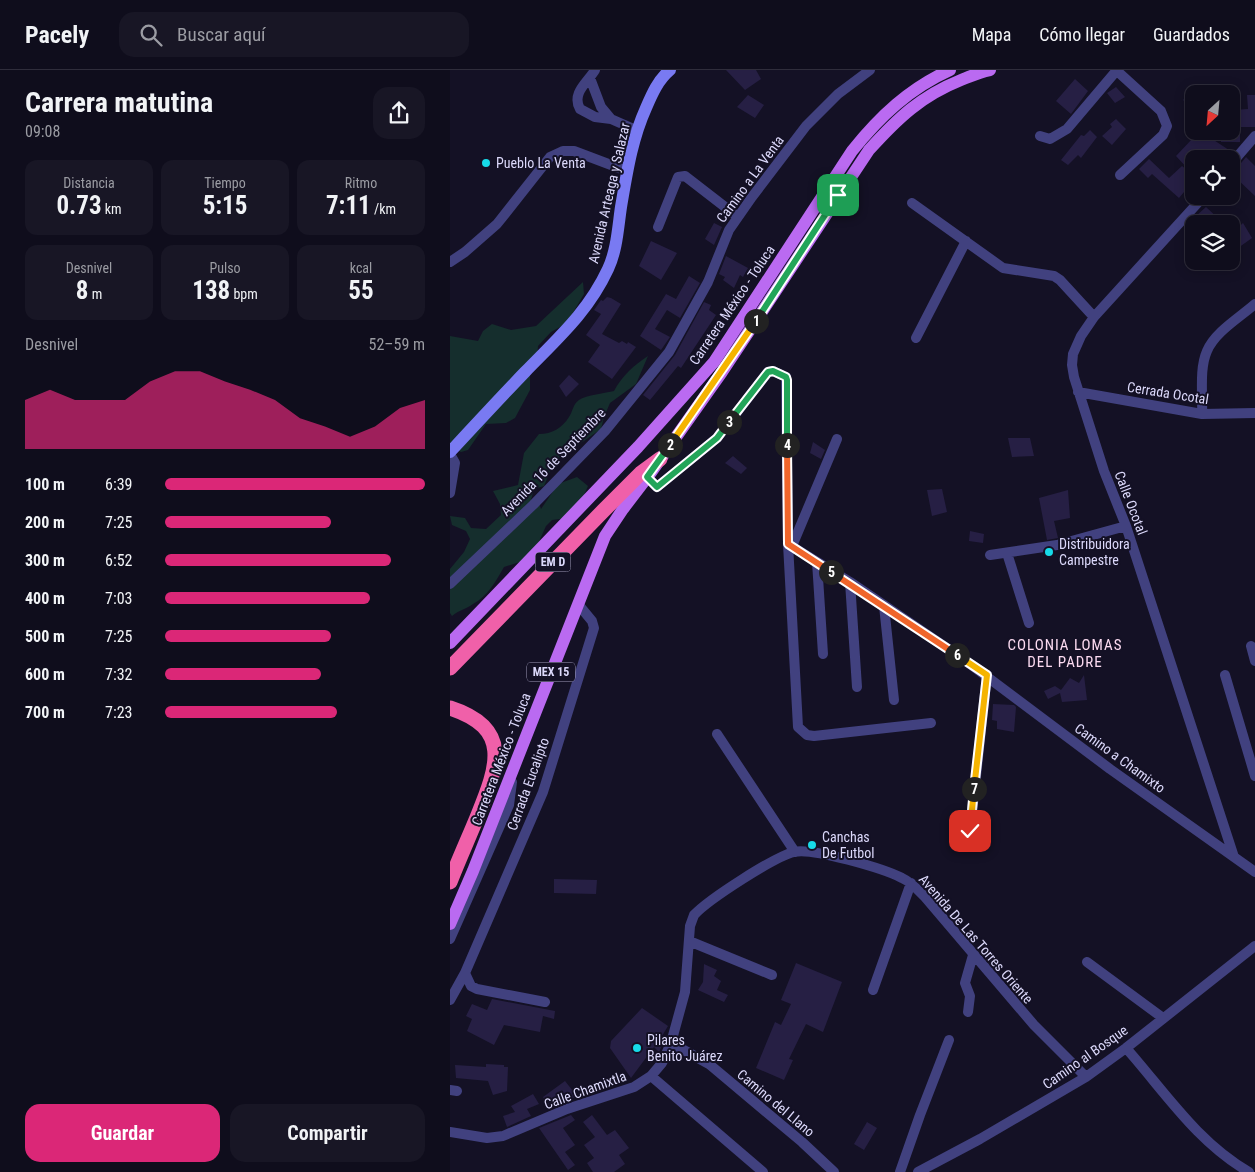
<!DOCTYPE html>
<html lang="es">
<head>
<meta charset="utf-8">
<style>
	:root { --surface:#0f0d1c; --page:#181625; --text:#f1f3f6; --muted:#9b9ca3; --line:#2f2d3b; --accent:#db2777 }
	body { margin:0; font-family:"Roboto Condensed",sans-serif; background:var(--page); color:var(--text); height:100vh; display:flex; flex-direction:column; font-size:19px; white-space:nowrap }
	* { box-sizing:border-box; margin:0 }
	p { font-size:16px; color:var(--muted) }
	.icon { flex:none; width:28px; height:28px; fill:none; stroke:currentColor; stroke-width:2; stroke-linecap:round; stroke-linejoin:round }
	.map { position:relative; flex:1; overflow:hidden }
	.drawer { display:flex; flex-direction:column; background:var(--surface); width:450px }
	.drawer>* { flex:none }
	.needle { width:32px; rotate:206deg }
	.buttons { position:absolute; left:735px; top:15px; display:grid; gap:10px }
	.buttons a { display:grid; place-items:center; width:55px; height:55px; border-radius:10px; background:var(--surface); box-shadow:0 2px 12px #0003,0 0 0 1px var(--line); font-size:25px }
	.pin { position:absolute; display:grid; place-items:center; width:42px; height:42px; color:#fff; margin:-21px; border-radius:10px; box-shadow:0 2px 8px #0006 }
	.km { position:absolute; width:25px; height:25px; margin:-12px; border-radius:50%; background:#222; color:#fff; font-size:14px; line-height:25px; text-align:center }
	.round { display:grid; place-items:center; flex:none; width:52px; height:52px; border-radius:15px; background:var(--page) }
	.head { display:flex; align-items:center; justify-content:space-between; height:85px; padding:0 25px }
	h1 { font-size:28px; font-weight:700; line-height:38px }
	.figures { display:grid; grid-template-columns:repeat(3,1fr); gap:8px; height:85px; padding:5px 25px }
	.figures div { display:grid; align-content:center; border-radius:12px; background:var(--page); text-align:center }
	.figures b { font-size:25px; font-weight:700 }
	.figures small { font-size:14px; font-weight:400 }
	.figures p { font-size:14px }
	.chart { height:140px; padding:10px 25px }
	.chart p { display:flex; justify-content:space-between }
	.chart svg { width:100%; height:90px; margin-top:5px; fill:var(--accent); opacity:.7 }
	.button { display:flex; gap:10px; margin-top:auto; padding:10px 25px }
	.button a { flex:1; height:58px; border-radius:15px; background:var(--accent); color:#fff; font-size:20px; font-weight:700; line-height:58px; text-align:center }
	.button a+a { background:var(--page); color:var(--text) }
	ul { padding:0 25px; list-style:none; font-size:16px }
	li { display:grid; grid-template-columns:80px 60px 1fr; align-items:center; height:38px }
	li i { height:12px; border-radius:6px; background:var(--accent) }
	header { display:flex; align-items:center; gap:30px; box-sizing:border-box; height:70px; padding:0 25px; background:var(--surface); border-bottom:1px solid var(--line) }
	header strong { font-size:24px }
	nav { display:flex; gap:28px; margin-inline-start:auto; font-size:18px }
	.search { width:350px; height:45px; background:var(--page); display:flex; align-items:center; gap:12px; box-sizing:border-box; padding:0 18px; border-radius:15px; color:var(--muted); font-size:19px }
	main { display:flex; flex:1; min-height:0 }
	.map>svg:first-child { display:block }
</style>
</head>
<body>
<header>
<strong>Pacely</strong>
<div class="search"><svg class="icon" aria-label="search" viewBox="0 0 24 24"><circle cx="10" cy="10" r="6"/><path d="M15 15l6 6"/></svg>Buscar aquí</div>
<nav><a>Mapa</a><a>Cómo llegar</a><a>Guardados</a></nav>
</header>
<main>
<section class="drawer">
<div class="head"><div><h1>Carrera matutina</h1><p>09:08</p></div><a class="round"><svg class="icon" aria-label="share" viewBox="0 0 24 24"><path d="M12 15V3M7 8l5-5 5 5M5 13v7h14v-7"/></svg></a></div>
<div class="figures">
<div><p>Distancia</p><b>0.73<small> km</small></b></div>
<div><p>Tiempo</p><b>5:15</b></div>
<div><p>Ritmo</p><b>7:11<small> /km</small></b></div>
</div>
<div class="figures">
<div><p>Desnivel</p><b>8<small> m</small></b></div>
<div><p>Pulso</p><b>138<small> bpm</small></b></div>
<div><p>kcal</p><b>55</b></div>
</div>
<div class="chart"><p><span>Desnivel</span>52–59 m</p>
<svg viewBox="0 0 160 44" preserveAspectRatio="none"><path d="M0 44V20L10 15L20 20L30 20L40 20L50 11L60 6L70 6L80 11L90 15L100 20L110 29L120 33L130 38L140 33L150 24L160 20V44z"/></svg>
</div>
<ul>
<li><b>100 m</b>6:39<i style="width:100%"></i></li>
<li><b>200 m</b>7:25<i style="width:64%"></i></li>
<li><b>300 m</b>6:52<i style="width:87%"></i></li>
<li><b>400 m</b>7:03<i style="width:79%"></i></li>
<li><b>500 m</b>7:25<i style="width:64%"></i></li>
<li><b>600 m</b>7:32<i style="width:60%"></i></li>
<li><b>700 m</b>7:23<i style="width:66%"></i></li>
</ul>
<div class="button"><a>Guardar</a><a>Compartir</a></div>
</section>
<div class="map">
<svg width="805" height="1102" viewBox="0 0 805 1102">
	<rect width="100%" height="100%" fill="#141125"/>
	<path fill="#152e2d" d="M133 212 134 224 117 253 101 262 88 276 87 290 80 302V320L65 348 56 353 36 354 18 380 11 382 0 376V266L28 271 33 261 42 254 61 260 86 256Z
		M198 286 186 314 160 333 154 347 151 359 104 392 94 416 84 419 81 430H88L91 439 108 414 127 407 138 416 127 441 118 448 102 450 96 456 83 485 73 491 54 497C46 511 38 526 23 534 16 539 9 540 2 546L0 543V499L14 482 20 469 16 461 2 455 0 446 15 448 21 458 36 459 51 445 50 434 43 421 68 415 74 383 89 364C102 364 112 358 119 347 123 341 123 334 129 330 136 325 156 323 164 321 172 306 184 295 198 286Z"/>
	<path fill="#261f44" d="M276 0H306L311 9 295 20Z
		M625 9 638 21 621 44 606 31Z
		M748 15 773 16V24H744V39L733 30Z
		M666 17 675 27 665 33 657 23Z
		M298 25 314 35 305 48 287 37Z
		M797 25H805V57H790V72H771L770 61H781L784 40 798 39Z
		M666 49 676 59 662 75 652 66 662 57 660 54Z
		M640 60 647 67 631 88 628 85 618 95 611 90 631 65 634 66Z
		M746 61H750L782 82 776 89H766L757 80 748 89H744V94L738 99 726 86 743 68Z
		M796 87 805 96V126L785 107 791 101 787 98Z
		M699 89 719 108 732 96 744 106V109L739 114 743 119 737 125 734 122 729 128 702 104 698 108 689 99Z
		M756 137 770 150 766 154H755L746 146Z
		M264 153 272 157 264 175 255 169Z
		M793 153 802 168 781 183V164Z
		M201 171 227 183 211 210 189 196Z
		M276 186 298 198 293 207 290 205 284 218 273 210 275 207 269 204Z
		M239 206 250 213 230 248 217 240 205 259 220 267 211 280 190 266 216 224 226 229Z
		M157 227 161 228 171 234 152 264 169 273 172 271 177 274 178 272 186 277 162 309 138 292 150 275 136 265 151 244 144 240 151 230 153 231Z
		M254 232 261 235 259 240 266 245 231 298 228 296 200 330 193 325 225 285Z
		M119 305 129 314 116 327 109 316Z
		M558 368H580L584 386 562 387Z
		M363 372 375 380 371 389 360 383Z
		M283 386 297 398 291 404 275 393Z
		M492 419 497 442 482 446 477 420Z
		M618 420 620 448 604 451 608 468 597 470 589 428Z
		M520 461 534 464 533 473 519 471Z
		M634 605 637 630 612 632 610 623 598 629 594 621 605 616 611 620 620 608 629 613Z
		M543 634 564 635 566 637 564 662 547 659V651L542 650Z
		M104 809 147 810 146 824 104 823Z
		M346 893 392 912 373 962 356 954 339 989 343 990 334 1010 306 998 325 952 331 955 341 934 331 930Z
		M254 894 267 900 264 906 271 911 267 920 278 925 274 932 248 920 253 912Z
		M42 929 105 941 104 949 93 946 90 962 54 955 44 975 17 961 22 949 16 946 22 934 37 940Z
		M192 938 218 956 212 966 215 969 209 982 204 977 181 1008 160 978 161 971Z
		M36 994 54 995V997H58L57 1021 43 1025 38 1011 6 1008 5 995 36 997Z
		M115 1011 127 1026 100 1039 93 1027Z
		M83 1024 89 1034 77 1039 81 1046 57 1057 53 1046 65 1042 61 1036Z
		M121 1045 125 1050 113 1058 125 1075 115 1082 125 1095 118 1100 89 1058Z
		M142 1045 157 1065 165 1060 179 1078 169 1085 175 1094 164 1102H143L137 1093 144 1088 134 1075 145 1067 133 1052Z
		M417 1052 427 1058 414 1080 404 1074Z"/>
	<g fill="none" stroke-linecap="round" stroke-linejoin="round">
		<path stroke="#41417f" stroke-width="10" d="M145 0C138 12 121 23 130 39L145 47 161 49 186 60
			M666 0 711 41 717 56 713 65 670 105
			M140 8 151 37 161 49
			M590 66 600 69 617 59 667 0
			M781 94 805 66
			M754 126 644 247 631 266 623 284 622 295 624 307 654 401 676 456 784 787
			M462 133 553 198 604 206 610 210 644 247
			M208 157 228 107 235 106 288 147
			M0 192 15 182 47 154 100 87 113 81H124L177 101
			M466 268 516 171
			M628 322 752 344 805 343
			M752 344C753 325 749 299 757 281 765 262 789 248 805 234
			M0 384 5 393 0 423
			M197 407 207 417 267 368 318 302 323 301 336 307 338 474 348 657 357 665 364 666 481 653
			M338 474 400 512 520 594 660 699 805 802
			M342 476 387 369
			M557 483 579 553
			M540 485 607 475 676 456
			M367 492 373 584
			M400 512 407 617
			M0 514 83 435 155 361 219 282 258 212 279 160 302 127 356 56 388 24 420 0
			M434 536 444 630
			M801 576 805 591
			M775 605 805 706
			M267 664 345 782
			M520 761 537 605
			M0 869 59 735 62 712
			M239 871 322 905
			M637 892 713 948
			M15 903 21 916 27 919 95 932
			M423 920 461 813
			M0 930 15 903 93 722 144 558 142 551 128 534
			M518 942 520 926 515 913 523 885
			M221 973 259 994 352 1072 384 1102
			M676 978C715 1022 747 1072 799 1102
			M201 1006 313 1102
			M0 1020 7 1021
			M0 1062 37 1068 53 1066 117 1039 184 1017 201 1006 212 993 221 973 235 922 240 856 244 845C259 829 324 787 344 782 361 777 435 799 452 808 461 812 468 820 475 827L584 955 636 1007
			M450 1102 470 1045 499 970
			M468 1102 530 1069 636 1007 676 978 805 876"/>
		<path stroke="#797af2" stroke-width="12" d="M0 382C25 355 50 328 75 302 108 268 138 242 158 199 167 180 168 157 171 137 177 102 182 69 196 38 202 24 208 10 220 0"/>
		<path stroke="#ba6af1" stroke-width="12" d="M0 573 188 377 264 292 402 81C430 46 460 18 500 0
			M0 854 23 801 155 466 173 439 202 401 272 302 419 80C448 48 471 26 511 10 521 6 530 2 540 0"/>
		<path stroke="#f060a9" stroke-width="15" d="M0 598 153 441 191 403 210 389
			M0 638C62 658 48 696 28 745 19 767 9 789 0 812"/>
	</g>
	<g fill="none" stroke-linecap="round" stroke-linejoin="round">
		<defs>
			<path id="split-1" d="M306 251 388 125"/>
			<path id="split-2" d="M220 375 306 251"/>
			<path id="split-3" d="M220 375 197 407 207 417 267 368 279 352"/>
			<path id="split-4" d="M279 352 318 302 323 301 336 307 337 310V375"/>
			<path id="split-5" d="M337 375 338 474 381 502"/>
			<path id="split-6" d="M381 502 507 585"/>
			<path id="split-7" d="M507 585 537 605 524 719"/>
			<path id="split-8" d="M520 761 524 719"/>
		</defs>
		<use href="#split-1" stroke="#fff" stroke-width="10"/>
		<use href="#split-2" stroke="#fff" stroke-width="10"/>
		<use href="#split-3" stroke="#fff" stroke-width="10"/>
		<use href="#split-4" stroke="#fff" stroke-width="10"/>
		<use href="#split-5" stroke="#fff" stroke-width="10"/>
		<use href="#split-6" stroke="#fff" stroke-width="10"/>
		<use href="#split-7" stroke="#fff" stroke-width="10"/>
		<use href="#split-8" stroke="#fff" stroke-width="10"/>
		<use href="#split-1" stroke="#22a559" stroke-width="6"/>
		<use href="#split-2" stroke="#f5b400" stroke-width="6"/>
		<use href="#split-3" stroke="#22a559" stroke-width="6"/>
		<use href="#split-4" stroke="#22a559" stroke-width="6"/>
		<use href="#split-5" stroke="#f0652b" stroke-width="6"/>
		<use href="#split-6" stroke="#f0652b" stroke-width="6"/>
		<use href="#split-7" stroke="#f5b400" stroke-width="6"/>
		<use href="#split-8" stroke="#f5b400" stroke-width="6"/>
	</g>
	<g fill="#17dbe9" stroke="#141125" stroke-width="2">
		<circle cx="36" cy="93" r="5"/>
		<circle cx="599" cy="482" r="5"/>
		<circle cx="362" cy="775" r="5"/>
		<circle cx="187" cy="978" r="5"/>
	</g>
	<g text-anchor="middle" stroke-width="4" stroke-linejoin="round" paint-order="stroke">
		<g fill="#141125" stroke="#a09dbb" stroke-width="1">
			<rect x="85.5" y="482.5" width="35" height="19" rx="4"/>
			<rect x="77" y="592.5" width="48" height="19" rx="4"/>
		</g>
		<g font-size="12" font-weight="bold" fill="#dcd9fb">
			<text x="103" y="496">EM D</text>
			<text x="101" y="606">MEX 15</text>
		</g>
		<g font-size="14" fill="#dcd9fb" stroke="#141125" text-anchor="start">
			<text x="46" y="98">Pueblo La Venta</text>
			<text x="609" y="479">Distribuidora<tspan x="609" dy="16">Campestre</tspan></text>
			<text x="372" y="772">Canchas<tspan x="372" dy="16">De Futbol</tspan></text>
			<text x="197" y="975">Pilares<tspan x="197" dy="16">Benito Juárez</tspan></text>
		</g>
		<g font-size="14" fill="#dcd9fb" stroke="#141125">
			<text transform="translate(300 109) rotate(-54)" y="5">Camino a La Venta</text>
			<text transform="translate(159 123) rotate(-77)" y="5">Avenida Arteaga y Salazar</text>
			<text transform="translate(282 235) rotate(-56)" y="5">Carretera México - Toluca</text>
			<text transform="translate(718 323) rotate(9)" y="5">Cerrada Ocotal</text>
			<text transform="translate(103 392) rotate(-46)" y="5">Avenida 16 de Septiembre</text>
			<text transform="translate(681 433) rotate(69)" y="5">Calle Ocotal</text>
			<text transform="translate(670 688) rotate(36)" y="5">Camino a Chamixto</text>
			<text transform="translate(51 689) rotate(-69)" y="5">Carretera México - Toluca</text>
			<text transform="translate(78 714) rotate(-70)" y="5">Cerrada Eucalipto</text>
			<text transform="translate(526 869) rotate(49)" y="5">Avenida De Las Torres Oriente</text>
			<text transform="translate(635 987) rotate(-35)" y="5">Camino al Bosque</text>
			<text transform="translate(135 1020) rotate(-20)" y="5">Calle Chamixtla</text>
			<text transform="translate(326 1033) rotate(40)" y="5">Camino del Llano</text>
		</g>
		<g font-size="15" letter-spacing="1" fill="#fcdbf1" stroke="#141125">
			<text x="615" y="580">COLONIA LOMAS<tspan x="615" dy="17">DEL PADRE</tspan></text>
		</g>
	</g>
</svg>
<div class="buttons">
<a><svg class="needle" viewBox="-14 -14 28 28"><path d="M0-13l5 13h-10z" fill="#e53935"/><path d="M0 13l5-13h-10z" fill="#9b9ca3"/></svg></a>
<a><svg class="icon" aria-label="locate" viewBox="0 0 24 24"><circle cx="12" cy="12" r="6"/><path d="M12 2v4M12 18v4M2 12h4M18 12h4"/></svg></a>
<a><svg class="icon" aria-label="layers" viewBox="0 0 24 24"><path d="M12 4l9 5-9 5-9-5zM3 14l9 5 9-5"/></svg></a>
</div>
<div class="pin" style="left:388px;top:125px;background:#1e9e55"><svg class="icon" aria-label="arrive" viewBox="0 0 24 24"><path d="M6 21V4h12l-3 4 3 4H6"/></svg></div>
<div class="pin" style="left:520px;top:761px;background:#d93025"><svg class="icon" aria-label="check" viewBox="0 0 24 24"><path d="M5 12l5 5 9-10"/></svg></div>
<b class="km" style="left:306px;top:251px">1</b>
<b class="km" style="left:220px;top:375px">2</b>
<b class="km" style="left:279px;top:352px">3</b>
<b class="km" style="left:337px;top:375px">4</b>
<b class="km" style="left:381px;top:502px">5</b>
<b class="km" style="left:507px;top:585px">6</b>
<b class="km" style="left:524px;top:719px">7</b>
</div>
</main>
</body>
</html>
